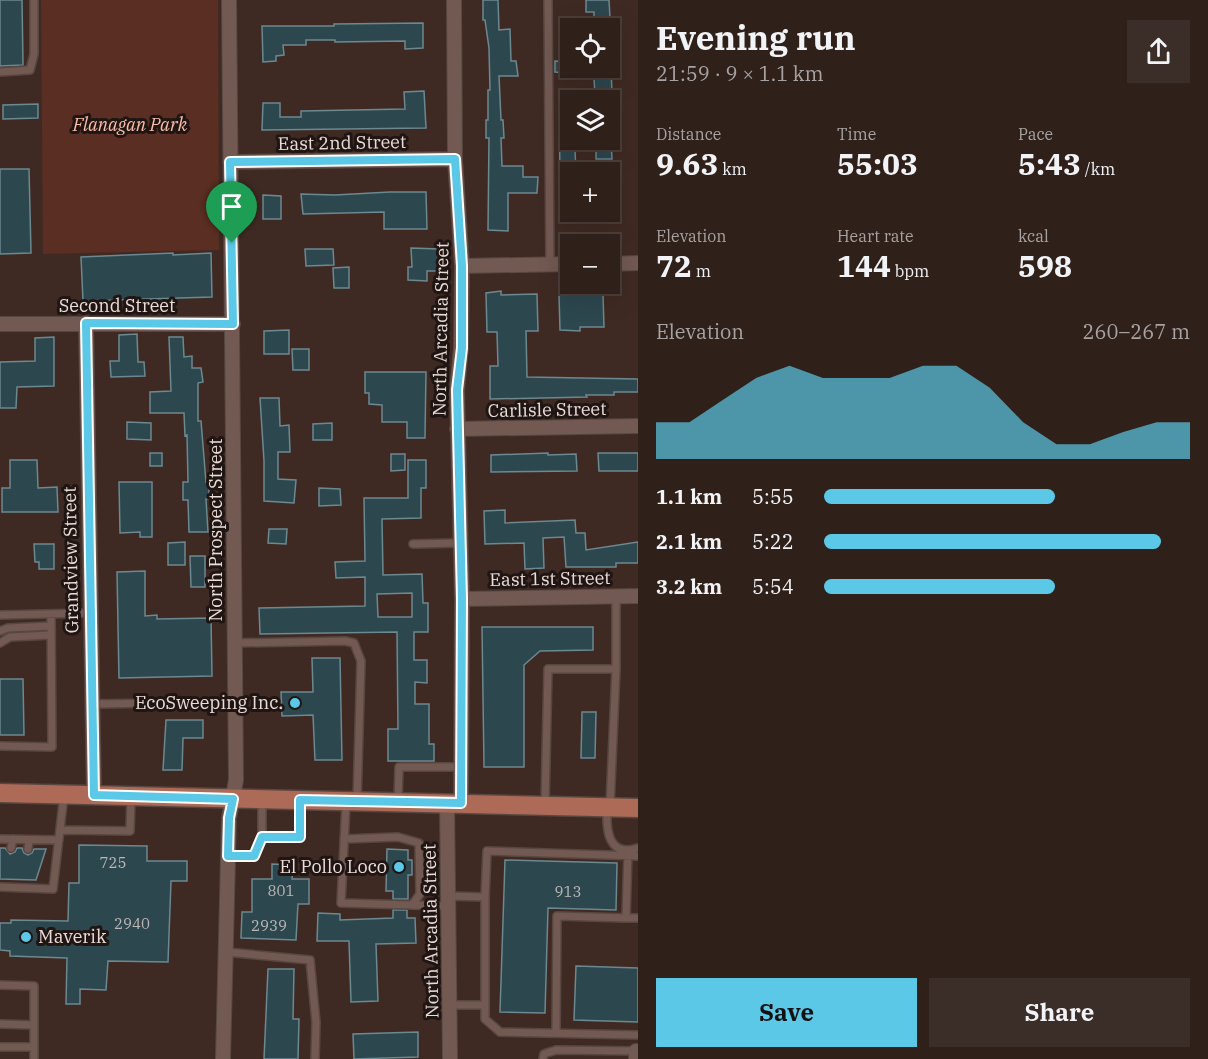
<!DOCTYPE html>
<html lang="en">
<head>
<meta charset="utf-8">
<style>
	:root { --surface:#2f201a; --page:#3b2d27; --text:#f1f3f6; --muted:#a7a3a2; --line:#4a3e39; --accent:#5bc8e7 }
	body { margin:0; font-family:"IBM Plex Serif",serif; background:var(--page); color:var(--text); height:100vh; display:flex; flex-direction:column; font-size:22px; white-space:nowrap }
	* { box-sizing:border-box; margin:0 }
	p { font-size:20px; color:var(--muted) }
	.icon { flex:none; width:33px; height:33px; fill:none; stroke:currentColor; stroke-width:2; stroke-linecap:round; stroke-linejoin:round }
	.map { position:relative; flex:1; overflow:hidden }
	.sheet { display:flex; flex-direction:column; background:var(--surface); width:570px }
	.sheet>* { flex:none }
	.buttons { position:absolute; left:560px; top:18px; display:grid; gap:12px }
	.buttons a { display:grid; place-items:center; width:60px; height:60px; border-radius:0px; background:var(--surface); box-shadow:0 6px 24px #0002,0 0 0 2px var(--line); font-size:30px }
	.pin { position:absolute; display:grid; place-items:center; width:51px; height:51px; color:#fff; margin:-62px -26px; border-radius:50% 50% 50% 0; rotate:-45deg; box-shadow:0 0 6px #0007 }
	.pin .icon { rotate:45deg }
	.round { display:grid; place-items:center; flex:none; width:63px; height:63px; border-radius:0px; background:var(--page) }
	.overview { display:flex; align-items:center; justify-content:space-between; height:102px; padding:0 18px }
	h1 { font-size:33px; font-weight:800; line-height:45px }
	.figures { display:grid; grid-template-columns:repeat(3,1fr); gap:9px; height:102px; padding:6px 18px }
	.figures div { display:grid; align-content:center }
	.figures b { font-size:30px; font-weight:800 }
	.figures small { font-size:16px; font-weight:400 }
	.figures p { font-size:16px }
	.chart { height:168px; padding:12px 18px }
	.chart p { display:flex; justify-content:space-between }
	.chart svg { width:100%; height:108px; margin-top:6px; fill:var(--accent); opacity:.7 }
	.cta { display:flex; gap:12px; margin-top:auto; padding:12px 18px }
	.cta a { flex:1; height:69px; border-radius:0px; background:var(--accent); color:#111; font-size:24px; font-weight:800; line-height:69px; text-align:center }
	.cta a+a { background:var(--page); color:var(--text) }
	ul { padding:0 18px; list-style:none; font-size:20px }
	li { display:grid; grid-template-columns:96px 72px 1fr; align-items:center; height:45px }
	li i { height:15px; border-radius:8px; background:var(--accent) }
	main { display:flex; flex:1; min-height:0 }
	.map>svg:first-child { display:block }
</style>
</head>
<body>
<main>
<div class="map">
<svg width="638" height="1059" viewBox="0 0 638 1059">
	<rect width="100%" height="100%" fill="#3f2a23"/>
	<path fill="#5a2e22" d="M41 0H218L219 250 43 254Z"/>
	<path fill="#2d474f" stroke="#6c8890" stroke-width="1.5" fill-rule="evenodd" d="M0 0H22L23 65 0 66Z
		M483 0H498L499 30 510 29 511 61H516L518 76H499L501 120H503L504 138H501L502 166H523V177H538L537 193H508V231L488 230 489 138H486V120H488V90H490L489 48 485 20H483Z
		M586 0H609L610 18H594V12H586Z
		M423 23V48L405 49V41L335 42V40H306V45H283L284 55 276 56V61L263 62 262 26H334V24Z
		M555 61 569 62 568 73 555 72Z
		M588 68H611L612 93 595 94 594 79H588Z
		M424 91 426 128 262 130 263 103H280V117H301V111L405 109 404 92Z
		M38 104V118L3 119V105Z
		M570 113V150H575L576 172H560L559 114Z
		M596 140H611L612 159H596Z
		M0 169H29L31 253 0 254Z
		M390 192H426L427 229H384V212L303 214 301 194 335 195Z
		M263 195 281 196V219H263Z
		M560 206H570V219H560Z
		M411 248 439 249 440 271H427V281L408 280V267H412Z
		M305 249H333L334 265 306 266Z
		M173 253V255L211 253 212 297 83 301 81 257Z
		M349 267V288H334L333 268Z
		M501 291V295L537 294 538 331H526L527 377 638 379V392H614V395H586L587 397 490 399V366H498L497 332H487L486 293Z
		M559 295H603L604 327H580V331L560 330Z
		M289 330V354H264V331Z
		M137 334 138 362H144L145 376 111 377 110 361H119V335Z
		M54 337V386L17 387 16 408H0V362L35 361V338Z
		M169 337H183L184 357 192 356V368H201L203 382 198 383V421H201L206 482 209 481V499H206L208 532H189L188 500H183V482H188L187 435 185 436 184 413H150V392L171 391Z
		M292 349H309V370H293Z
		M365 372H426L425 438H407V422H382V405L369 404V393H365Z
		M260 398H279L280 426 289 425 290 452H278V479L296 480 294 503 264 501V461Z
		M127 422 151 423V440L127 439Z
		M332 423V440H313V424Z
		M150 453H162V466H150Z
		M548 453V455L576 454 577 471 491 472V455Z
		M598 453H638V471H599Z
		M391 454H405V470L391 471Z
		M10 460H37L38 488 57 487 58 512H2V488H10Z
		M408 460H426V488H421V518L382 519 383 575 422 574 423 603H428V632H414V660H427V683L415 682V704H429V744H434V761H388V729H398L397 632 260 634 259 608 365 606V577L336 578 335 562 365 561 364 498H408ZM412 593V617H378L377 594Z
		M119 482H152V537H140V532L120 533Z
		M319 488 340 489 341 505 319 506Z
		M505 510V523L575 520 576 533H585L586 550 638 542V563H616V567H566L564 537 543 538 544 568 525 569 524 543 485 544 484 511Z
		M269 529H287L286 544 268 543Z
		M185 542V565H168V543Z
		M34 544H54V569H39V562H35Z
		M190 556H205V587H191Z
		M145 571V616L157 615V619L211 618 212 676 119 678 117 572Z
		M482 627H593V650L540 651 524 665V767H484Z
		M312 658H340L342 760H315L313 715 282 716 281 692H313Z
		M0 679H23L24 735H0Z
		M582 712H596L595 758H581Z
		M166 720H203V738H183L182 770H163Z
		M79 845 147 846V861H187V881H171L168 962 108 961 106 990 80 989V1004H66L67 958 10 956V951L0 950V923H11V920L68 921 69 883H79Z
		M0 848H5L10 854 15 852 17 848H22L24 853 28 855 32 853 34 849H46L36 880 0 879Z
		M387 849 408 850V860H412V875H408V899H393V891H386Z
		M505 860 617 863 616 910 548 908 545 1013 500 1012Z
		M272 864 293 865 292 879H309V904H298L296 940 241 938 242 912H252V879H272Z
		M393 910H407V918H415L416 943 376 944 378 1001 351 1002 349 941H317L318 913 340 914V920L393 918Z
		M576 966 638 968V1022L574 1020Z
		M268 969H294L293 1019H299L298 1059H264Z
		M418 1032V1057L354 1059 353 1034Z"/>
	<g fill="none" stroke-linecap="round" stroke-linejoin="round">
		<defs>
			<path id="service" d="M548 0 550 265
				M0 72 30 70 34 54V0
				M413 544 460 543
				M0 615 90 613
				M0 631 8 628 51 626
				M0 643 10 637 51 635
				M235 643 345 641 354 643 361 661 357 801
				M93 704 235 702
				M0 746 52 747 51 614
				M398 801 399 767H461
				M346 804 341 903 448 906
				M545 805 548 669H616V596
				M610 806 616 669
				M607 810C606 831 609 858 638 848
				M60 830 130 831 131 798
				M262 837V800
				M0 839 59 840
				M344 839 398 837 419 843 420 894 412 905
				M11 848 13 839
				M28 849 29 840
				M228 856H254L262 837H300V802
				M0 887 53 889 64 795
				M448 896 485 897V1005H450
				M485 897 487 851 638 856
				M626 918H638
				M226 952 310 960 316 1022 315 1059
				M0 985 34 986V1059
				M485 1005V1019L500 1032 638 1035
				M0 1024 34 1025
				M556 1033 557 916 626 918 628 851
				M0 1047H34
				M543 1059 544 1054 556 1050 638 1051"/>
			<path id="minor" d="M454 0 455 159 462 266 461 348 457 390 462 599 461 803
				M230 162 455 159
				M609 264 638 263
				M462 266 570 264
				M86 323 94 795
				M0 324H233
				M457 429 638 426
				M462 599 638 596
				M447 803 450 1059
				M636 1051V1059
				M223 1059 229 818 236 780 229 0"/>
			<path id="primary" d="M0 793 638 808"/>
		</defs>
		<use href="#service" stroke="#584741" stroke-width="10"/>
		<use href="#minor" stroke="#584741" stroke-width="16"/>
		<use href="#primary" stroke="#584741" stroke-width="21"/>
		<use href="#service" stroke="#725952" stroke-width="7"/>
		<use href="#minor" stroke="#725952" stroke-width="14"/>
		<use href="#primary" stroke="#ac6a57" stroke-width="18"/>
	</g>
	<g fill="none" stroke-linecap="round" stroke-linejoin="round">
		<defs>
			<path id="route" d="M455 159 462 266V348L457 390 462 599 461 803 300 800V837H262L254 856H228L229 818 233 799 94 795 86 323 233 324 230 162Z"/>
		</defs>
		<use href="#route" stroke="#fff" stroke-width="12"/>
		<use href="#route" stroke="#5bc8e7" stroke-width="8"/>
	</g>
	<g fill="#5bc8e7" stroke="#1f1512" stroke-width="2">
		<circle cx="295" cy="703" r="6"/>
		<circle cx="399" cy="867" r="6"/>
		<circle cx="26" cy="937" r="6"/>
	</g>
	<g text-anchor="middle" stroke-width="6" stroke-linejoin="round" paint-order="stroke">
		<g font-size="15" fill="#bcb7b6">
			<text x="113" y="868">725</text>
			<text x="281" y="896">801</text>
			<text x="568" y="897">913</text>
			<text x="132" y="929">2940</text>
			<text x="269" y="931">2939</text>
		</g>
		<g font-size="18" font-style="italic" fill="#fbbca9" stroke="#1f1512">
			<text x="130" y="131">Flanagan Park</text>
		</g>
		<g font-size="18" fill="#ebdcd8" stroke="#1f1512">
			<text transform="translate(342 143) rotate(-1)" y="6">East 2nd Street</text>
			<text x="117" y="312">Second Street</text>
			<text transform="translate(441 329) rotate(-89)" y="6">North Arcadia Street</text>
			<text transform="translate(547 410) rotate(-1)" y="6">Carlisle Street</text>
			<text transform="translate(216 530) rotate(-90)" y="6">North Prospect Street</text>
			<text transform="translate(71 560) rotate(-91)" y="6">Grandview Street</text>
			<text transform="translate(550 579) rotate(-1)" y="6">East 1st Street</text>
			<text transform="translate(431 931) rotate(-91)" y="6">North Arcadia Street</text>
		</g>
		<g font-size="18" fill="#ebdcd8" stroke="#1f1512" text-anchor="end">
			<text x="283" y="709">EcoSweeping Inc.</text>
			<text x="387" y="873">El Pollo Loco</text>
			<text x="38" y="943" text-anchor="start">Maverik</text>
		</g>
	</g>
</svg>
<div class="buttons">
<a><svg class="icon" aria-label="locate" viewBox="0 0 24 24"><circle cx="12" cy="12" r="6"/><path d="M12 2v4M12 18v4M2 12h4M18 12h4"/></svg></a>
<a><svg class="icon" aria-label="layers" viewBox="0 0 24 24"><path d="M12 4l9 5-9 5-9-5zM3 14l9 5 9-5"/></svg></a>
<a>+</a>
<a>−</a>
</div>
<div class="pin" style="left:232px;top:243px;background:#1e9e55"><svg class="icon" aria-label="arrive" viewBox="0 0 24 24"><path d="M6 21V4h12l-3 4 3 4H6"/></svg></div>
</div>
<section class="sheet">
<div class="overview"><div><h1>Evening run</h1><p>21:59 · 9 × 1.1 km</p></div><a class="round"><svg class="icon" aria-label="share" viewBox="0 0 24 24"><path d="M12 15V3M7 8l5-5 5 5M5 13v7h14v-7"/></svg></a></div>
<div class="figures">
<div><p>Distance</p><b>9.63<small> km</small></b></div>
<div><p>Time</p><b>55:03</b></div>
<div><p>Pace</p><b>5:43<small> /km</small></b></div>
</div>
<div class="figures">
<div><p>Elevation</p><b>72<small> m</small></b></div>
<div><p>Heart rate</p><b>144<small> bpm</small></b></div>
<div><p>kcal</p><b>598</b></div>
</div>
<div class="chart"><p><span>Elevation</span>260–267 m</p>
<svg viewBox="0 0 160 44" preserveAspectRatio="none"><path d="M0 44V29L10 29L20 20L30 11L40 6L50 11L60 11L70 11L80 6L90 6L100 15L110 29L120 38L130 38L140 33L150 29L160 29V44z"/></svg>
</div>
<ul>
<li><b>1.1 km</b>5:55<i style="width:63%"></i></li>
<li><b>2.1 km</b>5:22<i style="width:92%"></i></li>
<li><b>3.2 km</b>5:54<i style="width:63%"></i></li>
</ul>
<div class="cta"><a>Save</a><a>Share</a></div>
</section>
</main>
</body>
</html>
